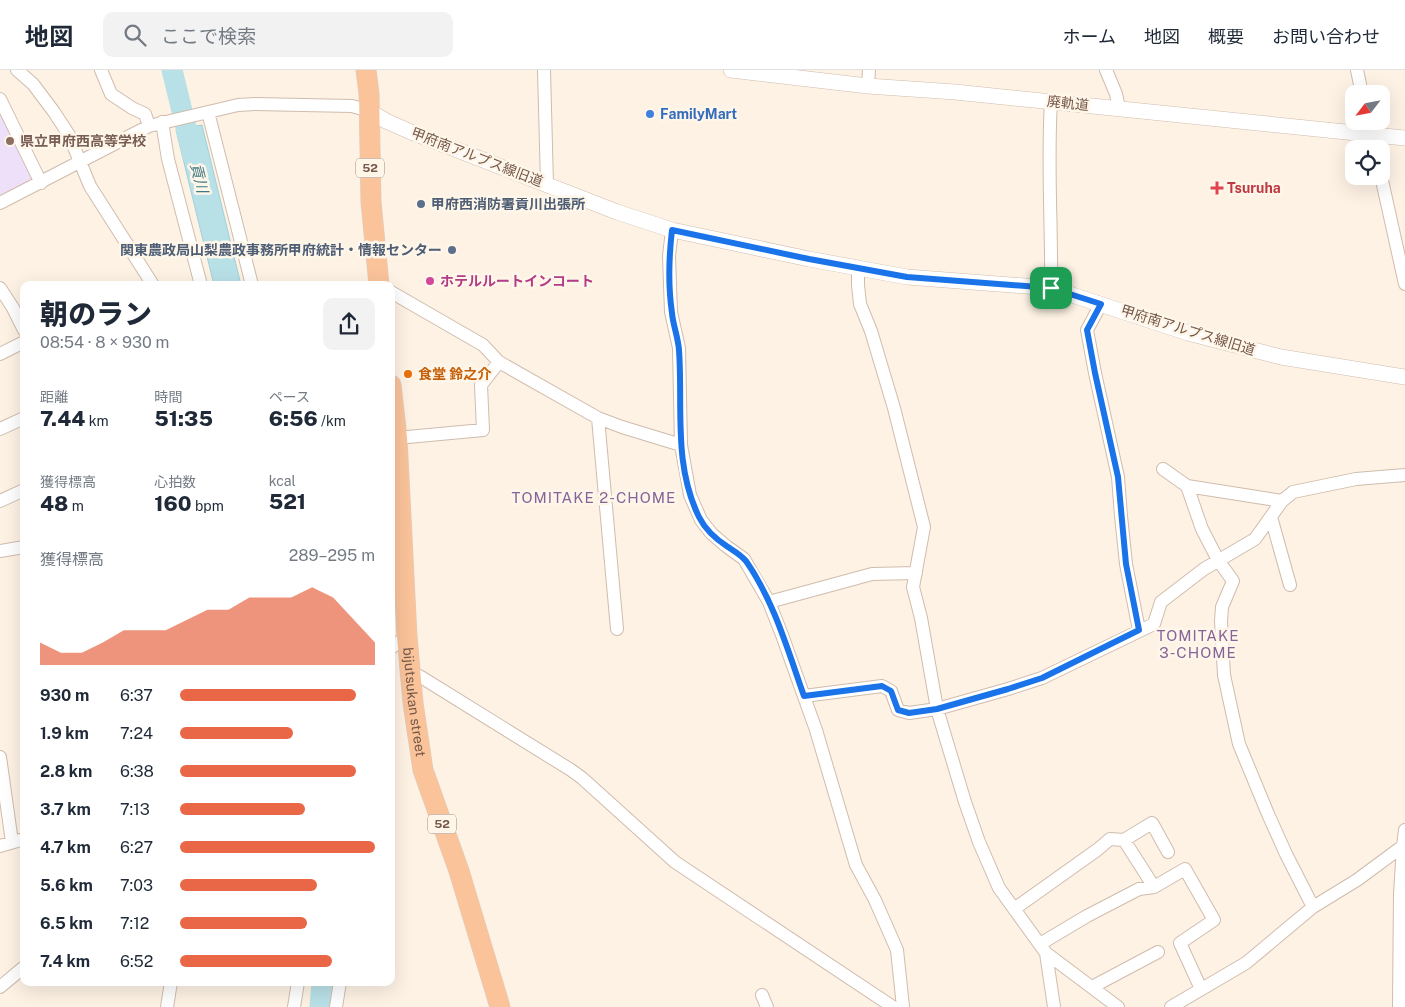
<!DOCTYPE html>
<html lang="ja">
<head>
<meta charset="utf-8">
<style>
	:root { --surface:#fff; --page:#f2f2f3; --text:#1f2937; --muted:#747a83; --line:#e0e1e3; --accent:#e96746 }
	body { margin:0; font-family:"Public Sans","Noto Sans JP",sans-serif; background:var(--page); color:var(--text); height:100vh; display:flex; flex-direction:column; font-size:19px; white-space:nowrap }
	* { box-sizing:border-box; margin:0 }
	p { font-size:16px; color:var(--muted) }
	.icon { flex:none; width:28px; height:28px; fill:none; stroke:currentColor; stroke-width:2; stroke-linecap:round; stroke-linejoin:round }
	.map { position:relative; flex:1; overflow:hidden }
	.drawer { position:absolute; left:20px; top:211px; width:375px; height:705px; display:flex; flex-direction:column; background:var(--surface); border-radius:10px; box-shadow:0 5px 20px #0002 }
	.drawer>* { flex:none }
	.needle { width:32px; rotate:238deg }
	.tools { position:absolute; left:1345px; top:15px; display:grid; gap:10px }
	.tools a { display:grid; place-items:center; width:45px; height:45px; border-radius:10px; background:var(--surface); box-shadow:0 5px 20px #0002; font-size:25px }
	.pin { position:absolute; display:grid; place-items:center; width:42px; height:42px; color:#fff; margin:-21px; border-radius:10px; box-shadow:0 2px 8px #0006 }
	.round { display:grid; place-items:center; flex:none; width:52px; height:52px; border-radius:10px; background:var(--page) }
	.head { display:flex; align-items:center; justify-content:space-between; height:85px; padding:0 20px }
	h1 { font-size:28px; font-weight:800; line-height:38px }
	.figures { display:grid; grid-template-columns:repeat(3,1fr); gap:8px; height:85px; padding:5px 20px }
	.figures div { display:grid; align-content:center }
	.figures b { font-size:21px; font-weight:800 }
	.figures small { font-size:14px; font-weight:400 }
	.figures p { font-size:14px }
	.chart { height:140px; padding:10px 20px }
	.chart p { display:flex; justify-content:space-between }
	.chart svg { width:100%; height:90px; margin-top:5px; fill:var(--accent); opacity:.7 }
	ul { padding:0 20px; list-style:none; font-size:16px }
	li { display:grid; grid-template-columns:80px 60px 1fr; align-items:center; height:38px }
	li i { height:12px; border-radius:6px; background:var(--accent) }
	header { display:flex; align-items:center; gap:30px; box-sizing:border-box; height:70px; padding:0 25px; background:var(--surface); border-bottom:1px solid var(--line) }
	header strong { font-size:24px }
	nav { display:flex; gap:28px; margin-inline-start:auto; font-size:18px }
	.search { width:350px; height:45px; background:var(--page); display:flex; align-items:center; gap:12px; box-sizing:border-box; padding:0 18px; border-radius:10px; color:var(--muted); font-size:19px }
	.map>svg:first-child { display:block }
</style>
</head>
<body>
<header>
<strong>地図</strong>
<div class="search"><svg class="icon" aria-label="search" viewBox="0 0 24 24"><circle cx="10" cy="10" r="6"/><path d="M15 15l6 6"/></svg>ここで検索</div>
<nav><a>ホーム</a><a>地図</a><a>概要</a><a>お問い合わせ</a></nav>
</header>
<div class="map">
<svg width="1405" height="937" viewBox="0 0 1405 937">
	<rect width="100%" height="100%" fill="#fdf2e4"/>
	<path fill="#efe0f9" d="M0 29 41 113 0 133Z"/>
	<path fill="#b8e1e7" stroke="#9ed1d9" d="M202 55 241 215H214L176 60Z"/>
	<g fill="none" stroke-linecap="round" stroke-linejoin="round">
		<path stroke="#b8e1e7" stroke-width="21" d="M172 0 193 86
			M320 937 322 912"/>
		<defs>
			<path id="minor" d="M17 0 33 14 54 42 69 65 90 116 153 215
				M101 0 111 24 132 38 145 44 149 56
				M544 0 547 114
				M1106 0 1116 24 1119 38
				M1357 0 1362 24
				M868 16 869 0
				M0 29 41 113
				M208 42 252 215
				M1369 51 1375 79
				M162 52 168 89 201 215
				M1381 106 1405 214
				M0 133 149 56 238 35 255 34 352 36 369 41
				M672 160 669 186 671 242 679 278 681 375 690 425 701 450 711 463 726 476 744 489 769 532 782 565 816 660 856 795 875 830 897 880 903 937
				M858 198V215L860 234 871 261 894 338 924 457 913 517 921 548 937 639 965 732 979 772 999 818 1046 883 1054 937
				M0 218 13 238 24 260
				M1051 218C1052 156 1047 94 1051 32
				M391 222 483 275 499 292 598 348 622 357 681 375
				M1101 234 1087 260 1095 303 1118 407 1121 446 1126 494 1139 560
				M0 284 24 272
				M598 348 617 559
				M0 359 24 348
				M397 368 483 360 481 315 499 292
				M1163 399 1187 416 1282 431
				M1187 416 1202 459 1218 490 1233 511 1222 537 1221 551 1224 605 1239 674 1268 744 1286 784 1313 837
				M0 431 24 420
				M1271 447 1290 515
				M0 481 24 477
				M769 532 872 504 916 503
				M391 578 407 566
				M411 602 421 607 571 700 582 708 675 792 893 937
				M804 626 882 616 891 621 898 640 909 643 937 639 1008 619 1042 608 1154 554 1161 532 1204 499 1255 469 1282 431 1293 422 1356 409 1405 405
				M0 687 12 772
				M1124 770 1154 817
				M0 776 24 769
				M1014 839 1097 780 1110 769 1124 770 1152 753 1168 782
				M1040 874 1087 846 1139 819 1154 817 1185 799 1214 850 1180 873 1201 919
				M1046 883 1118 937
				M0 917 24 897
				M1092 917 1158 882
				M762 925 767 937
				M167 937 171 912
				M294 937 298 912
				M336 937 340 912
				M1171 937 1246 893 1313 837 1357 810 1403 776
				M1399 937 1400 824 1403 776 1405 760"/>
			<path id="tertiary" d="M731 0 868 16 955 22 1405 68
				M369 41 386 51 411 62 617 142 672 160 809 189 907 207 1051 218 1188 263 1281 287 1405 307"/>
			<g id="trunk">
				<path d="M366 0 369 24 371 132 379 215"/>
				<path id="s1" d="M391 315 397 368 407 566 413 633 423 700 459 801 500 937"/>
			</g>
		</defs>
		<use href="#minor" stroke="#d0bcad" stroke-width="14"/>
		<use href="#tertiary" stroke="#d0bcad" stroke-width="16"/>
		<use href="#trunk" stroke="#d8d0cc" stroke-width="21"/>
		<use href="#minor" stroke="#fff" stroke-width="12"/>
		<use href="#tertiary" stroke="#fff" stroke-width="15"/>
		<use href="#trunk" stroke="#fac39a" stroke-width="20"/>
	</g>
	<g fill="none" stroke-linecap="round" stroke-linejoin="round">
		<defs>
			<path id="route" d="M672 160 809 189 907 207 1051 218 1101 234 1087 260 1095 303 1118 407 1126 494 1139 560 1042 608 1008 619 937 639 909 643 898 640 891 621 882 616 804 626C788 581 774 531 746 491 741 485 734 481 728 477 717 470 705 459 699 447 673 394 683 337 679 280 678 267 673 255 672 243 668 216 669 186 672 160Z"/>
		</defs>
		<use href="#route" stroke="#fff" stroke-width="10"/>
		<use href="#route" stroke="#1a73e8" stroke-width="6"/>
	</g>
	<circle fill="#3f7fe0" stroke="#fff6ea" stroke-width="2" cx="650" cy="44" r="5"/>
	<circle fill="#8d6e63" stroke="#fff6ea" stroke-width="2" cx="10" cy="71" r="5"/>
	<path fill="#e0444e" stroke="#fff6ea" stroke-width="2" d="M1214.5 110.5h5v5h5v5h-5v5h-5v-5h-5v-5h5z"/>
	<g fill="#5c6f8a" stroke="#fff6ea" stroke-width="2">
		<circle cx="421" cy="134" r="5"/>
		<circle cx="452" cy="180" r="5"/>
	</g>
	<circle fill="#d1479c" stroke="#fff6ea" stroke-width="2" cx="430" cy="211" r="5"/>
	<circle fill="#e8710a" stroke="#fff6ea" stroke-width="2" cx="408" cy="304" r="5"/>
	<g text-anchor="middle" stroke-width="5" stroke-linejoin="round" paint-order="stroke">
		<g fill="#fff6ea" stroke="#9e8779" stroke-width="1">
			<rect x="356" y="88.5" width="28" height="19" rx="4"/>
			<rect x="428" y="744.5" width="28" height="19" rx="4"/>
		</g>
		<g font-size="12" font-weight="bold" fill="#755849">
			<text x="370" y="102">52</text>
			<text x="442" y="758">52</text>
		</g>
		<g font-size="14" fill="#755849" stroke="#fff6ea">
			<text transform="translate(1068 33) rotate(6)" y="5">廃軌道</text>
			<text transform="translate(477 87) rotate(21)" y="5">甲府南アルプス線旧道</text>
			<text transform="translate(1188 260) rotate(17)" y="5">甲府南アルプス線旧道</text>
			<text dy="5" stroke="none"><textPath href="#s1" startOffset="318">bijutsukan street</textPath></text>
		</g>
		<g font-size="14" font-weight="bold" fill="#366cbe" stroke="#fff6ea" text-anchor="start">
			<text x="660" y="49">FamilyMart</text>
		</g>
		<g font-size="14" font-weight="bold" fill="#785e54" stroke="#fff6ea" text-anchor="start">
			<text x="20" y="76">県立甲府西高等学校</text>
		</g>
		<g font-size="14" font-weight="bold" fill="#be3a42" stroke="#fff6ea" text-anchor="start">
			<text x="1227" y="123">Tsuruha</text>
		</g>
		<g font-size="14" font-weight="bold" fill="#4e5e75" stroke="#fff6ea" text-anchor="start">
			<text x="431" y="139">甲府西消防署貢川出張所</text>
			<text x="442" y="185" text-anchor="end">関東農政局山梨農政事務所甲府統計・情報センター</text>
		</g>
		<g font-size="14" font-weight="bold" fill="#b23c85" stroke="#fff6ea" text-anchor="start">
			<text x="440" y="216">ホテルルートインコート</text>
		</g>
		<g font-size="14" font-weight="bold" fill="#c56008" stroke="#fff6ea" text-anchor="start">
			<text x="418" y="309">食堂 鈴之介</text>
		</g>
		<g font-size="15" font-style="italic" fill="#3f7983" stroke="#fff6ea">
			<text transform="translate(199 108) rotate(76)" y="5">貢川</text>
		</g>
		<g font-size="15" letter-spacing="1" fill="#866499" stroke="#fff6ea">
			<text x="594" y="433">TOMITAKE 2-CHOME</text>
			<text x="1198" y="571">TOMITAKE<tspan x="1198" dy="17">3-CHOME</tspan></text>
		</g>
	</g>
</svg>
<div class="tools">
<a><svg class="needle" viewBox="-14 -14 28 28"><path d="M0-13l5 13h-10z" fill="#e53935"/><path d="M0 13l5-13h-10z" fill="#747a83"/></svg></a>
<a><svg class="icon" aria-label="locate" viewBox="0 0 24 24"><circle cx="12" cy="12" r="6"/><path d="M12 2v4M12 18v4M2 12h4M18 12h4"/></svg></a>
</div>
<div class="pin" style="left:1051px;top:218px;background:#1e9e55"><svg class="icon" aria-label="arrive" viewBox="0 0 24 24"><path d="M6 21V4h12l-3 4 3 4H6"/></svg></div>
<section class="drawer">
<div class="head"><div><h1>朝のラン</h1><p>08:54 · 8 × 930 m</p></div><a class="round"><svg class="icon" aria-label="share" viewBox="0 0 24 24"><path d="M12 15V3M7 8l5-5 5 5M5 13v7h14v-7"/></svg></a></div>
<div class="figures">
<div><p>距離</p><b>7.44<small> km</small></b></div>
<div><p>時間</p><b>51:35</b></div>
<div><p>ペース</p><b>6:56<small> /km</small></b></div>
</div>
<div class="figures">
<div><p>獲得標高</p><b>48<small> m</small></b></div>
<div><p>心拍数</p><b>160<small> bpm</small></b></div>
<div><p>kcal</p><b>521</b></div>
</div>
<div class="chart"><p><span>獲得標高</span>289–295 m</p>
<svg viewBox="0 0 160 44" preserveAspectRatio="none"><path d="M0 44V33L10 38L20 38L30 33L40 27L50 27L60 27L70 22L80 17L90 17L100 11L110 11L120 11L130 6L140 11L150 22L160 33V44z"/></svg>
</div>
<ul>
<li><b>930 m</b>6:37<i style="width:90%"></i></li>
<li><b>1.9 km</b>7:24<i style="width:58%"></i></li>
<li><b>2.8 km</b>6:38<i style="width:90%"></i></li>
<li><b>3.7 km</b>7:13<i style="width:64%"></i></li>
<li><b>4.7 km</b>6:27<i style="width:100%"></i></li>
<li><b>5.6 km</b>7:03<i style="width:70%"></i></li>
<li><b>6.5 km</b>7:12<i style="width:65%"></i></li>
<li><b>7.4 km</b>6:52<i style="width:78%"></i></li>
</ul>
</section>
</div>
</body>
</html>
